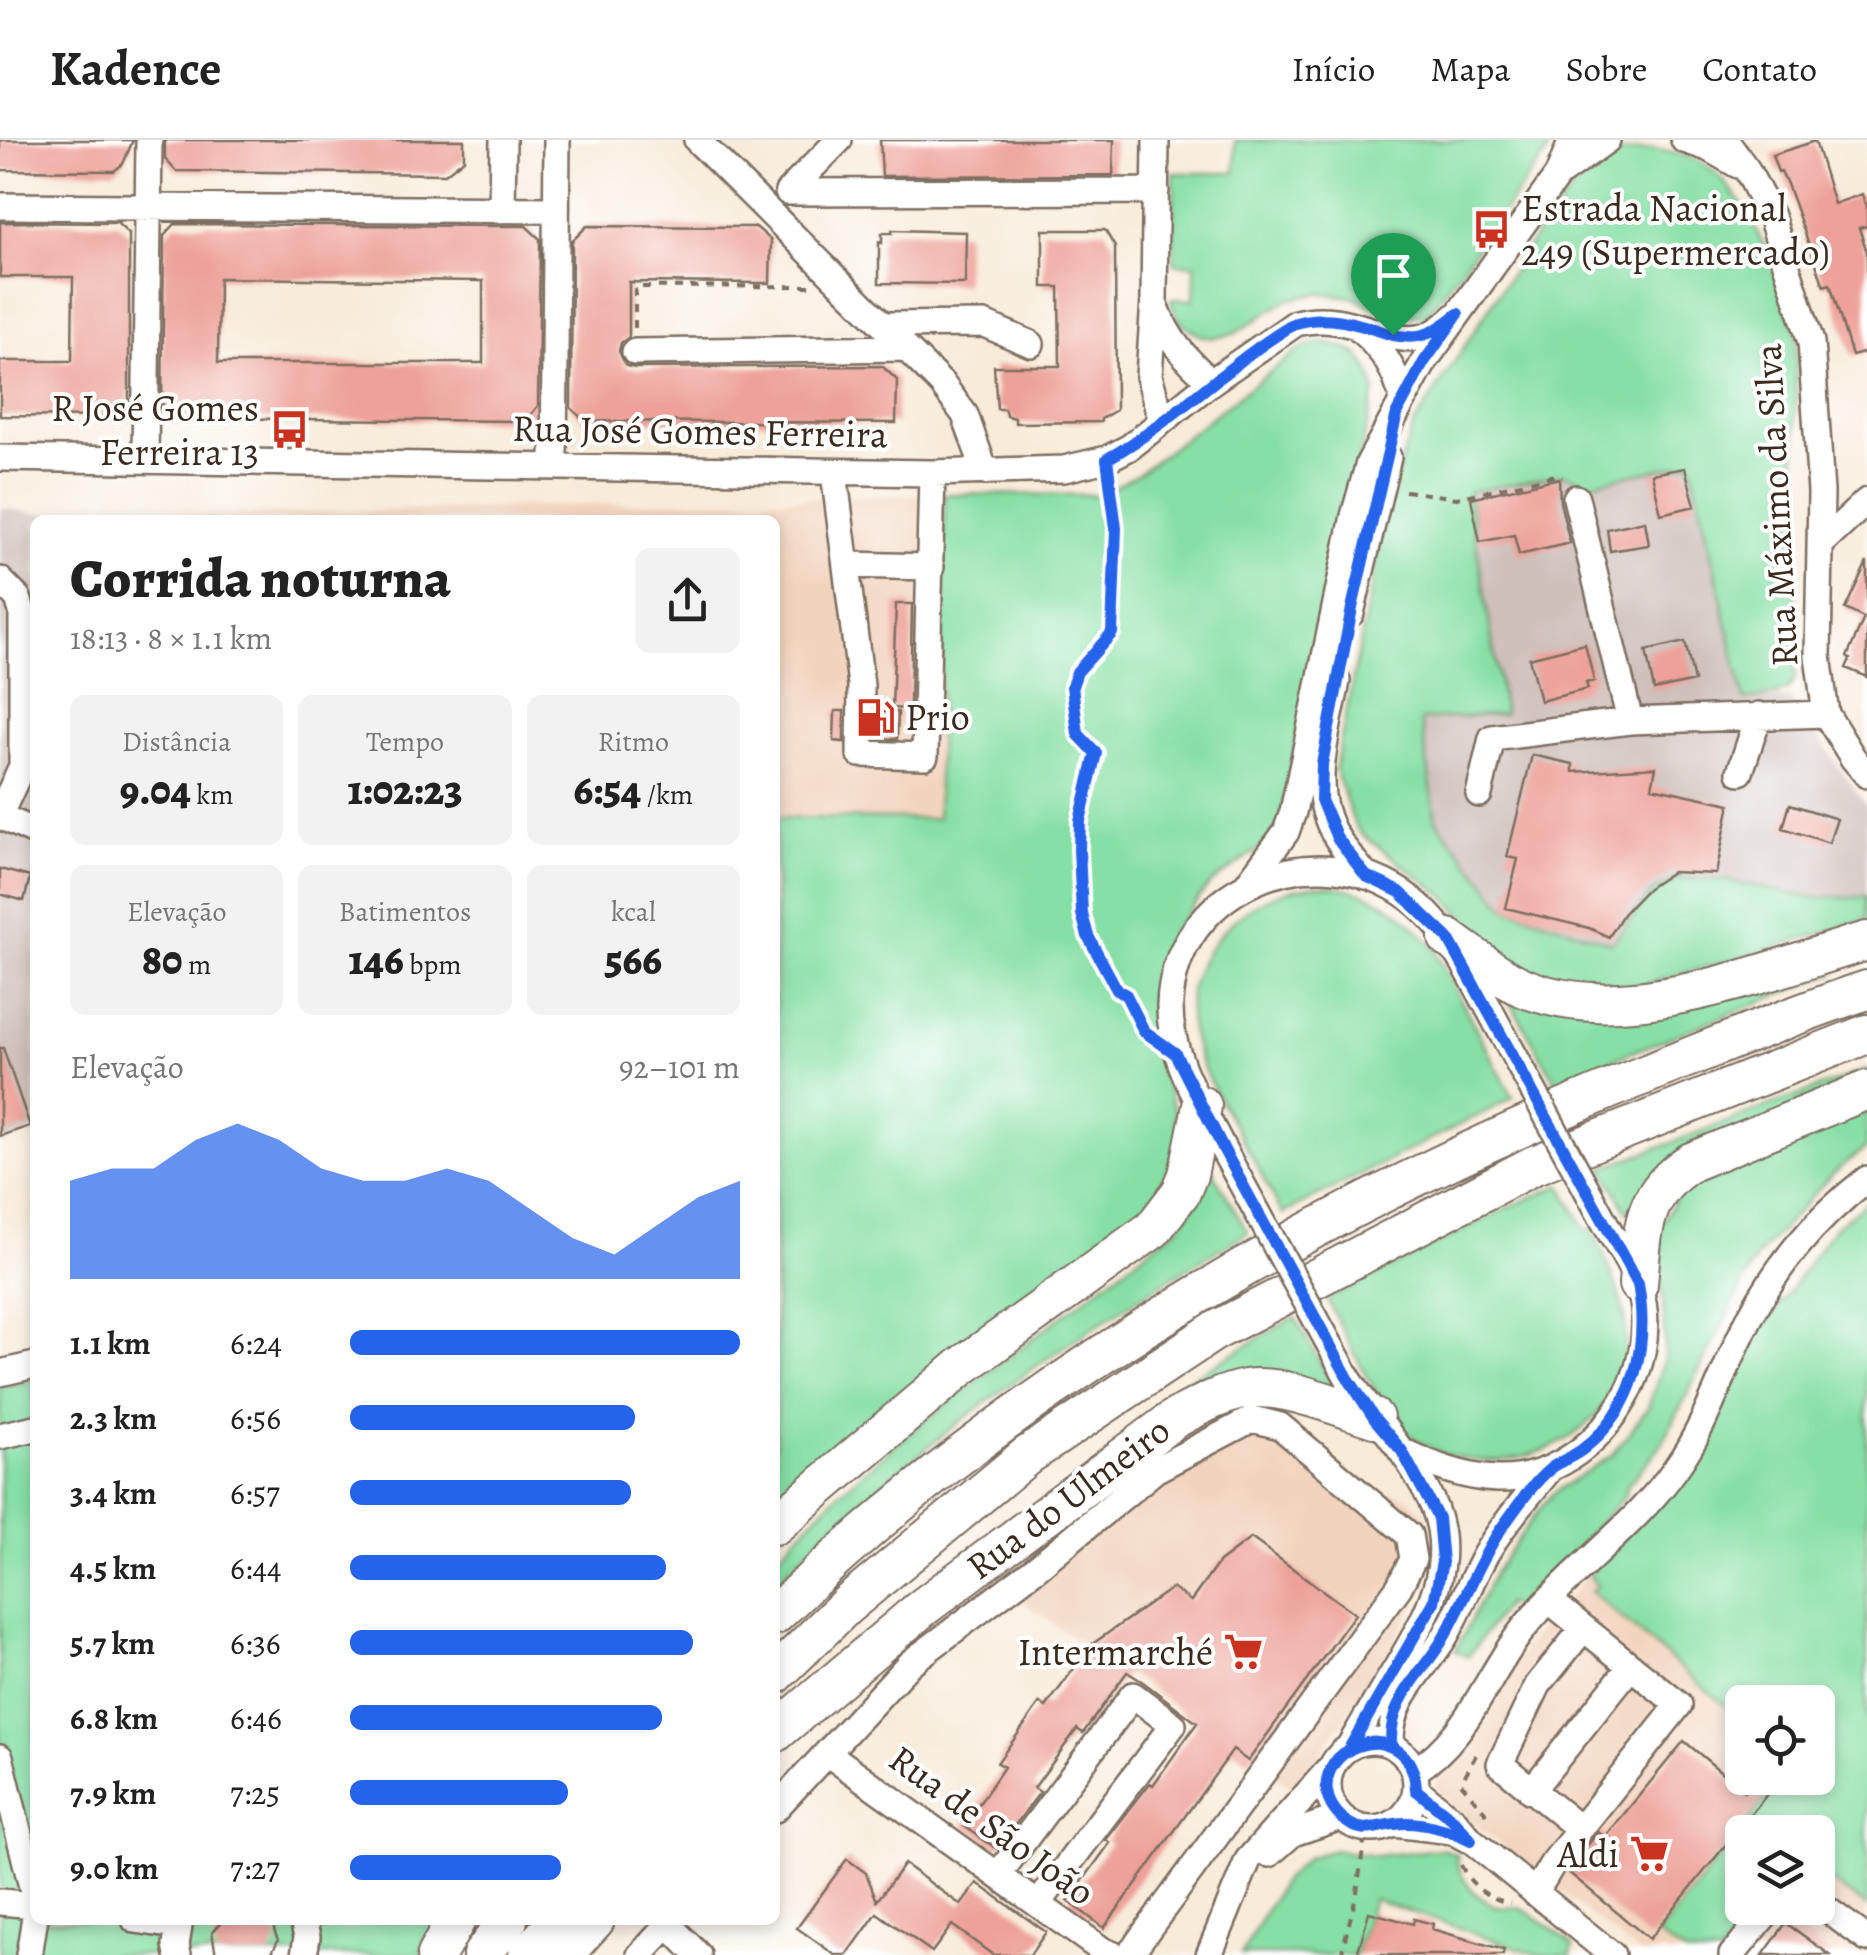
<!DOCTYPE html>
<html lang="pt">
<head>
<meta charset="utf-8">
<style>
	:root { --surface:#fff; --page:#f2f2f2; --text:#222; --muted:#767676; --line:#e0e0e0; --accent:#2563eb }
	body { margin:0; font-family:Alegreya,serif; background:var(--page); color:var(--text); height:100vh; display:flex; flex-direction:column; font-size:38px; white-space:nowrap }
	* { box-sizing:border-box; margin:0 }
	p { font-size:32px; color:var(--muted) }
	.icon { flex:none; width:55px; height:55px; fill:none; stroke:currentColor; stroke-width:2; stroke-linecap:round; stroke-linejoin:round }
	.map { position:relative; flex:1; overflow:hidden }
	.drawer { position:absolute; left:30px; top:375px; width:750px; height:1410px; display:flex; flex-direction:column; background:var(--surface); border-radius:15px; box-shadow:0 5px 15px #0003 }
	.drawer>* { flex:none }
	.buttons { position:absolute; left:1725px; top:1545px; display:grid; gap:20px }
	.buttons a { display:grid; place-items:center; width:110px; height:110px; border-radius:15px; background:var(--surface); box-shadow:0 5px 15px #0003; font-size:50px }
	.pin { position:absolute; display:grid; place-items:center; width:85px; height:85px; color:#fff; margin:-102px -42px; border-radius:50% 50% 50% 0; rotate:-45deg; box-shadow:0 0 10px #0007 }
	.pin .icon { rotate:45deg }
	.round { display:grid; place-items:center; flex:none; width:105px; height:105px; border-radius:15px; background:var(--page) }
	.headline { display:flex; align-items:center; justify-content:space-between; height:170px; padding:0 40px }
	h1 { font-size:55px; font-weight:800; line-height:75px }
	.stats { display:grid; grid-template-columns:repeat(3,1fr); gap:15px; height:170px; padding:10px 40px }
	.stats div { display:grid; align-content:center; border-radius:15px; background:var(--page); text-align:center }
	.stats b { font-size:42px; font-weight:800 }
	.stats small { font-size:28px; font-weight:400 }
	.stats p { font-size:28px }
	.chart { height:280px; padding:20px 40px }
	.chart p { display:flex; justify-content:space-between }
	.chart svg { width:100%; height:180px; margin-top:10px; fill:var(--accent); opacity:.7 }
	ul { padding:0 40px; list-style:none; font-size:32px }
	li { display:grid; grid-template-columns:160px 120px 1fr; align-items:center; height:75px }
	li i { height:25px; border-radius:12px; background:var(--accent) }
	header { display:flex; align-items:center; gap:60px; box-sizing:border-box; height:140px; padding:0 50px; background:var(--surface); border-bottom:2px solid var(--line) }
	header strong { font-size:48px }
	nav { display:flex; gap:55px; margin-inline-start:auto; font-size:35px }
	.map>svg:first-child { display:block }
</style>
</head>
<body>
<header>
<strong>Kadence</strong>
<nav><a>Início</a><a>Mapa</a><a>Sobre</a><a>Contato</a></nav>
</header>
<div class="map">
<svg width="1867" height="1815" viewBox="0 0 1867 1815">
	<rect width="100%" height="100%" fill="#fff"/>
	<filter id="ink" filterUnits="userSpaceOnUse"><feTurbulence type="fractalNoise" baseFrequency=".01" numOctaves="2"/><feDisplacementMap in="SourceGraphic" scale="20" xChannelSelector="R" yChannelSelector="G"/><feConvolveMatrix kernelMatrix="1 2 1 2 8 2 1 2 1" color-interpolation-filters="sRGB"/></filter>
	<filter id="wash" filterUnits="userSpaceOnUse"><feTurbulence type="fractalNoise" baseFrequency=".0048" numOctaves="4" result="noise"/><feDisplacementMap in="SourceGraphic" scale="40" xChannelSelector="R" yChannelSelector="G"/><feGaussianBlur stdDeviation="2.25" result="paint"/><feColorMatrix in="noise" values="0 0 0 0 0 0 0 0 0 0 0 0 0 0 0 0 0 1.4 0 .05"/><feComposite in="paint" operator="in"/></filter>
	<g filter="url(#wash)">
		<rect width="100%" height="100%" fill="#f8ebda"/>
		<path fill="#f2d4be" d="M945 354 938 680 775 678V380H80Z
			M1247 1264 1284 1273 1364 1347 1409 1358 1425 1376 1428 1438 1390 1513 1295 1649 1248 1621 996 1443 1165 1307Z
			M1589 1434 1742 1562V1638H1818L1848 1646 1742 1692V1768H1818V1732L1867 1767V1815H1669L1663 1811 1655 1815H1641L1453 1667 1435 1648 1439 1631 1530 1500Z"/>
		<path fill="#cfc0ba" d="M1695 320 1744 560 1790 558 1867 666V757L1813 758 1723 740 1622 786 1613 803 1506 768 1436 680 1420 580 1504 574 1467 352 1565 333 1588 344Z
			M0 368 80 380H35V990L0 1003Z"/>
		<path fill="#86dfa4" stroke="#608461" stroke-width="2.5" d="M1235 0H1550L1546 14 1430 171 1422 177 1384 172 1352 157 1321 153 1287 160 1234 194 1212 198 1199 195 1182 183 1173 169 1171 159 1194 160 1195 125 1174 123V33H1235Z
			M1653 9C1668 12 1685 14 1699 21 1749 49 1781 142 1796 195L1795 539C1787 558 1762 557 1744 560L1691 322 1588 344 1565 334 1468 352 1504 574 1421 580 1436 680 1506 768 1612 803 1652 752 1679 738 1723 740 1813 758 1867 757V780L1633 848 1527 836 1491 810 1445 756 1361 694 1355 686 1335 629 1391 349 1414 285 1541 87 1594 25 1606 15Z
			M1325 203C1358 209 1370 220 1375 252L1317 495 1280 682 1269 699 1256 711 1210 744 1174 789 1160 825 1152 897 1174 969 1178 998 1167 1032 1152 1061 1111 1098 800 1336 775 1362V678L937 679 945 354 1100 355 1139 333 1292 215 1308 205Z
			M1319 745C1369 748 1401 767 1432 806L1513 958 1282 1074C1269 1049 1256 1023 1242 999 1202 928 1155 864 1224 790 1250 763 1283 748 1319 745Z
			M1832 822 1835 833 1556 942 1503 849 1522 860Z
			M1867 930V938L1641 1059 1627 1072 1603 1028Z
			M1867 969V1007L1832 1034 1756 1118 1662 1304 1627 1346 1626 1355 1519 1468 1506 1464 1468 1517 1455 1511 1495 1432 1541 1367 1553 1353 1612 1315 1648 1268 1665 1217 1660 1087 1678 1053 1692 1040Z
			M1211 1028 1248 1093C1077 1190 915 1304 775 1442V1418L839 1353 922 1283 1181 1085 1199 1060Z
			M1561 1045 1586 1091 1592 1089C1608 1125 1628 1164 1626 1205 1619 1304 1495 1351 1417 1300 1382 1277 1347 1197 1327 1160L1509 1067Z
			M1867 1062V1767L1818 1732V1692H1742V1768H1758L1722 1815H1687L1658 1795 1783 1638H1818V1562H1742V1580L1591 1452 1597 1446 1589 1434 1708 1295 1751 1205 1833 1089Z
			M1295 1177 1333 1246 1193 1254 1183 1243Z
			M35 1240V1780H441L421 1815H0V1247Z
			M1442 1709 1457 1715C1456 1737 1477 1760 1498 1767 1506 1769 1514 1766 1521 1769 1540 1777 1557 1794 1573 1805L1571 1815H1539L1373 1759 1355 1815H1241L1282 1742 1308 1717 1334 1710 1375 1716Z"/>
		<g id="blocks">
			<path fill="#eda198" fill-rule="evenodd" d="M0 0H133L123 24 114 31 0 30Z
				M165 0H464V19L445 34 176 31 165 19Z
				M880 0H1114L1113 35 882 36Z
				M1815 1 1834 64 1862 54 1867 70V86L1859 88 1867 112V212L1852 216 1830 144 1824 146 1787 44 1781 31 1778 32 1772 15Z
				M0 82 117 83 129 94V264L113 265V277L0 276V221H72L73 137H0Z
				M175 84 526 86 540 99 538 266 525 281 176 278 162 264 164 96ZM219 138 483 141V223H218Z
				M587 86 756 87 771 100 770 143 629 142V197L621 203 619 211 626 226 635 228 882 226 897 240 896 283 585 281 571 268 572 101Z
				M892 90 966 92 965 144 879 143V102L882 103V93H892Z
				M1043 90H1105L1115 107 1116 270 1101 279V282L1015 283V278L1007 276 1004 269H997L994 226H1060L1059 147H1043Z
				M1685 328 1695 366 1661 374 1652 334Z
				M1559 338 1560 362 1570 403 1519 415 1514 395 1480 402 1471 358Z
				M1645 381 1649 405 1610 411 1607 389Z
				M1867 422V537L1846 528 1850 519 1847 517 1864 478 1845 469Z
				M896 464H912L910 569 892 568Z
				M1685 502 1694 541 1654 550 1646 511Z
				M1585 504 1594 541 1586 543 1588 549 1540 561 1529 518Z
				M835 571H844V602L834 601Z
				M877 572H898L897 599 876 598Z
				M1532 615 1573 624V632L1656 627 1652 647 1730 664 1716 734 1672 732 1648 748 1623 774 1609 797 1589 788 1506 768 1518 719 1507 717Z
				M1790 664 1837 679 1829 703 1783 688Z
				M0 729 30 737 24 761 0 754Z
				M0 908H3L30 986 0 996Z
				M1251 1398 1355 1474 1248 1621 1233 1610 1104 1788 1068 1761 1110 1703 1106 1700 1150 1643 1153 1645 1197 1583 1143 1542 1127 1532 1083 1593 1077 1589 1034 1648 1040 1652 997 1709 964 1686 1004 1627 997 1623 1040 1563 1046 1567 1091 1505 1172 1448 1191 1461 1219 1422Z
				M1684 1601 1744 1651 1756 1638H1761L1773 1647 1649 1799 1567 1731 1598 1692 1605 1697Z
				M847 1719 866 1733 877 1761 904 1724 961 1765 977 1743 1046 1792 1030 1815H993L952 1785 932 1812 877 1773 847 1815H835L797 1788Z
				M1369 1772 1413 1784 1414 1779 1433 1784 1432 1789 1504 1810 1503 1815H1357Z
				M224 1780H274V1790L278 1800 273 1810 270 1815H216L212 1792Z
				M1786 1783 1830 1815H1763Z"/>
		</g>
	</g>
	<g filter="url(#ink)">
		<use href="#blocks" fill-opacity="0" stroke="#7d6e60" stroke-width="2.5"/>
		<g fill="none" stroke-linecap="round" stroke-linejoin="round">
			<defs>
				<path id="minor" d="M697 0 942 244 965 275 985 332
					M1156 0 1154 160 1149 236 1162 281
					M1684 0 1708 8 1738 25
					M1725 0 1747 30 1771 76 1811 202 1821 352 1818 516 1826 574 1853 618 1867 635
					M1562 32 1607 0
					M788 52 1156 51
					M788 52 839 0
					M0 66 555 70
					M502 70 503 0
					M1156 167C1168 200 1185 218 1211 242
					M883 185 984 184 1031 204
					M1360 190C1384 211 1395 229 1403 260
					M635 212 906 208
					M0 318 932 333 1064 329 1107 319 1130 307 1211 242 1296 183C1347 169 1388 207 1424 197 1438 193 1447 183 1458 174
					M145 320 149 0
					M554 325 557 0
					M834 332 861 545 860 614 925 616 932 333
					M1576 358 1630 581
					M1820 405 1867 361
					M846 425 931 427
					M0 440 18 458 22 471V626L0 674
					M1351 473 1388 317
					M1337 541C1328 592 1306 650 1337 698 1345 711 1356 723 1366 736
					M1740 632 1759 575
					M1479 654 1492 598 1630 581 1826 574
					M0 676 35 692
					M1248 743 1286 692 1293 672 1354 376 1369 323 1424 222 1558 35 1572 0
					M1225 1013C1202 965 1169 920 1170 865 1174 750 1309 692 1401 752 1450 784 1475 844 1502 893
					M0 1233 35 1225
					M1348 1238C1375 1279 1410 1316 1431 1360 1459 1422 1428 1474 1397 1527 1381 1553 1365 1580 1349 1607
					M0 1296 35 1288
					M1402 1311C1432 1325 1464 1338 1497 1339 1590 1342 1669 1231 1638 1144 1631 1123 1615 1102 1605 1083
					M1328 1645a44 44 0 1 1 88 0a44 44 0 1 1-88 0Z
					M1391 1605C1389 1559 1421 1534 1444 1498 1460 1471 1470 1442 1485 1415 1503 1384 1527 1357 1550 1329
					M827 1613 1102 1810 1114 1815
					M0 1617 35 1759
					M1414 1631C1468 1599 1487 1534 1524 1488 1570 1430 1634 1388 1676 1328 1706 1286 1721 1236 1743 1191 1773 1129 1813 1081 1867 1039
					M1417 1650 1455 1681 1471 1700 1612 1815
					M1531 1651 1631 1526
					M775 1669 910 1523 1035 1429 1155 1330 1252 1279 1280 1286 1409 1395 1413 1419 1399 1447 1129 1815
					M1394 1684 1452 1691 1467 1699
					M1580 1689 1500 1624 1538 1545 1583 1489
					M1269 1714 1293 1693 1341 1677
					M998 1735 1133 1555 1173 1585 1038 1764
					M1535 1753 1553 1723 1679 1565 1550 1461
					M0 1762 35 1765
					M1818 1763 1867 1799
					M135 1780 177 1786
					M303 1780 307 1797 304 1815
					M669 1785 698 1815
					M29 1815 35 1777
					M178 1815 176 1805 180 1780
					M640 1815 673 1780
					M1209 1815 1248 1720 1333 1625
					M1732 1815 1771 1768"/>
				<path id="highway" d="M1448 798C1471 814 1493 833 1518 845 1620 893 1765 830 1867 801
					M1638 1144C1643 1089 1641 1054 1691 1022L1867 950
					M775 1385 961 1227 1153 1089 1181 1052 1188 1035 1202 966
					M775 1475C1028 1229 1343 1055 1669 925 1735 899 1800 872 1867 850
					M775 1535 847 1465 1028 1315 1213 1192 1532 1026 1867 894
					M775 1593 922 1468 1174 1279C1197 1267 1220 1254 1246 1249 1282 1243 1339 1267 1374 1278
					M436 1815 456 1780
					M482 1815 508 1780
					M528 1815 558 1780
					M563 1815 595 1780"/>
			</defs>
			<use href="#minor" stroke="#7d6e60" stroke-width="30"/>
			<use href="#highway" stroke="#7d6e60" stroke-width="42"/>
			<path stroke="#7d6e60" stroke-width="4" stroke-dasharray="8 8" stroke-linecap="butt" d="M635 188V147L811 146
				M1110 344 1116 389 1112 493 1077 532 1072 546 1078 594 1095 613C1094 637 1084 658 1080 681 1071 746 1084 807 1126 855 1137 867 1136 885 1149 895
				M1405 351 1457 358 1556 335 1562 338
				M1476 1615 1461 1643 1485 1672V1677
				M1461 1725C1470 1745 1488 1759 1510 1763
				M1341 1815 1357 1752 1364 1702H1377"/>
			<use href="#minor" stroke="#fff" stroke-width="25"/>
			<use href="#highway" stroke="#fff" stroke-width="38"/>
			<defs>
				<path id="minor-bridge" d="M1502 893 1605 1083
					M1225 1013 1348 1238"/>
			</defs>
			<use href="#minor-bridge" stroke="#7d6e60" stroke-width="30" stroke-linecap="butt"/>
			<use href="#minor-bridge" stroke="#fff" stroke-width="25"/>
		</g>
	</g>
	<g fill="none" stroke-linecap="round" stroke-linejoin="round" filter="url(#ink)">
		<defs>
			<path id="route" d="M1393 195C1360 185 1331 173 1296 183 1229 222 1175 281 1107 319L1116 388 1112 493 1077 532 1072 546 1078 594 1096 613 1080 681 1079 709 1082 774 1088 796 1117 850 1126 855 1144 891 1175 913 1225 1012 1348 1238 1374 1278 1402 1311 1438 1378 1442 1422 1434 1462 1350 1607C1384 1594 1415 1611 1416 1650L1455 1681 1471 1700C1450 1690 1419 1680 1395 1684 1374 1686 1363 1696 1343 1679 1303 1644 1343 1591 1391 1605 1389 1561 1417 1539 1440 1504 1463 1467 1476 1425 1501 1389 1515 1370 1532 1344 1550 1329 1560 1321 1573 1317 1583 1309 1635 1269 1649 1206 1638 1144L1448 798 1400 752 1366 736 1337 698 1321 660 1322 624 1352 468 1397 273 1424 222 1458 174C1436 192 1421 201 1393 195"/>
		</defs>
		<use href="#route" stroke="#fff" stroke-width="20"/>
		<use href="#route" stroke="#2563eb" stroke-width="12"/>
	</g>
	<defs>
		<symbol id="bus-bare" viewBox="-9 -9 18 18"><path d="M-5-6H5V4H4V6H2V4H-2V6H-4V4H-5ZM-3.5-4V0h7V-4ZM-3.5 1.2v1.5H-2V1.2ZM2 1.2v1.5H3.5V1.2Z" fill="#c8321e" stroke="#fff" stroke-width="2.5" paint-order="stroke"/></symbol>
		<symbol id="fuel-bare" viewBox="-9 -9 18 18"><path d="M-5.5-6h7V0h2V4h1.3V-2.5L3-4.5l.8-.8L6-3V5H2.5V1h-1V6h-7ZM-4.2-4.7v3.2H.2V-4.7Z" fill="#c8321e" stroke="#fff" stroke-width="2.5" paint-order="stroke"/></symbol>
		<symbol id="supermarket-bare" viewBox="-9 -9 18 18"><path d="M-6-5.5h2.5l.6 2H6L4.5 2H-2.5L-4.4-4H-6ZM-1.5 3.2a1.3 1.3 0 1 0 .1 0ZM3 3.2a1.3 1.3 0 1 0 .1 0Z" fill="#c8321e" stroke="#fff" stroke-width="2.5" paint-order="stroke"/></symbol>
	</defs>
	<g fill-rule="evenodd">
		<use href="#bus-bare" x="1464" y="62" width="55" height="55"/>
		<use href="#bus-bare" x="262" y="262" width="55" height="55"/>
		<use href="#fuel-bare" x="848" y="550" width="55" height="55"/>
		<use href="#supermarket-bare" x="1216" y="1484" width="55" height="55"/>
		<use href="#supermarket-bare" x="1622" y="1686" width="55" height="55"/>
	</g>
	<g text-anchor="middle" stroke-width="8" stroke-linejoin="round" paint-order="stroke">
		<g font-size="38" fill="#3b2a1e" stroke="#fff" text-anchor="end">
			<text x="1521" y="81" text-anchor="start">Estrada Nacional<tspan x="1521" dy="44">249 (Supermercado)</tspan></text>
			<text x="259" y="281">R José Gomes<tspan x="259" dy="44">Ferreira 13</tspan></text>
			<text x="905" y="590" text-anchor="start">Prio</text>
			<text x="1213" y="1525">Intermarché</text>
			<text x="1619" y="1727">Aldi</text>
		</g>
		<g font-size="38" fill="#3b2a1e" stroke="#fff">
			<text transform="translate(700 291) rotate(1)" y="13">Rua José Gomes Ferreira</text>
			<text transform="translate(1776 365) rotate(-93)" y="13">Rua Máximo da Silva</text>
			<text transform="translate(1068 1358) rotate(-37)" y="13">Rua do Ulmeiro</text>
			<text transform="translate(992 1685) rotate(36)" y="13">Rua de São João</text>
		</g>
	</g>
</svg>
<div class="buttons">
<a><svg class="icon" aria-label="locate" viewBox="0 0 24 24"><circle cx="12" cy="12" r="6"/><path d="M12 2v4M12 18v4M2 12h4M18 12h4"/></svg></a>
<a><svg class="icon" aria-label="layers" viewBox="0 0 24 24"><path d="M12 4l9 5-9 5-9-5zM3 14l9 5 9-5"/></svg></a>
</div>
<div class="pin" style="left:1393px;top:195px;background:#1e9e55"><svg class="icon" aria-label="arrive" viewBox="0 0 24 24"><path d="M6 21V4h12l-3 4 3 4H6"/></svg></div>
<section class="drawer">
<div class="headline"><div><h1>Corrida noturna</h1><p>18:13 · 8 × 1.1 km</p></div><a class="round"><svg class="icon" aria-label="share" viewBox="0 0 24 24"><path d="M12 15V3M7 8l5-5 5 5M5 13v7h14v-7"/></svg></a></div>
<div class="stats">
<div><p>Distância</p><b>9.04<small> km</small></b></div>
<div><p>Tempo</p><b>1:02:23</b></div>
<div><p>Ritmo</p><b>6:54<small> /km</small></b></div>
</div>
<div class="stats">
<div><p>Elevação</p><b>80<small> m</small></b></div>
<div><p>Batimentos</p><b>146<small> bpm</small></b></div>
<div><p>kcal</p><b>566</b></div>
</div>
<div class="chart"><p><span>Elevação</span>92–101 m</p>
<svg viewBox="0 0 160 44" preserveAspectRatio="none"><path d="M0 44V20L10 17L20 17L30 10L40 6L50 10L60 17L70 20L80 20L90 17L100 20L110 27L120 34L130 38L140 31L150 24L160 20V44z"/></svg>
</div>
<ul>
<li><b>1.1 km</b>6:24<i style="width:100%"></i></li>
<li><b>2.3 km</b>6:56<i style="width:73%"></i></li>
<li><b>3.4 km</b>6:57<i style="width:72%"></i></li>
<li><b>4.5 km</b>6:44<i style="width:81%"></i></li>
<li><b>5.7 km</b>6:36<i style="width:88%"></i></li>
<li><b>6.8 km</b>6:46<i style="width:80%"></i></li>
<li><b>7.9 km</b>7:25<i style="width:56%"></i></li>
<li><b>9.0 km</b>7:27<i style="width:54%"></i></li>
</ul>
</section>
</div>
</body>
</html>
